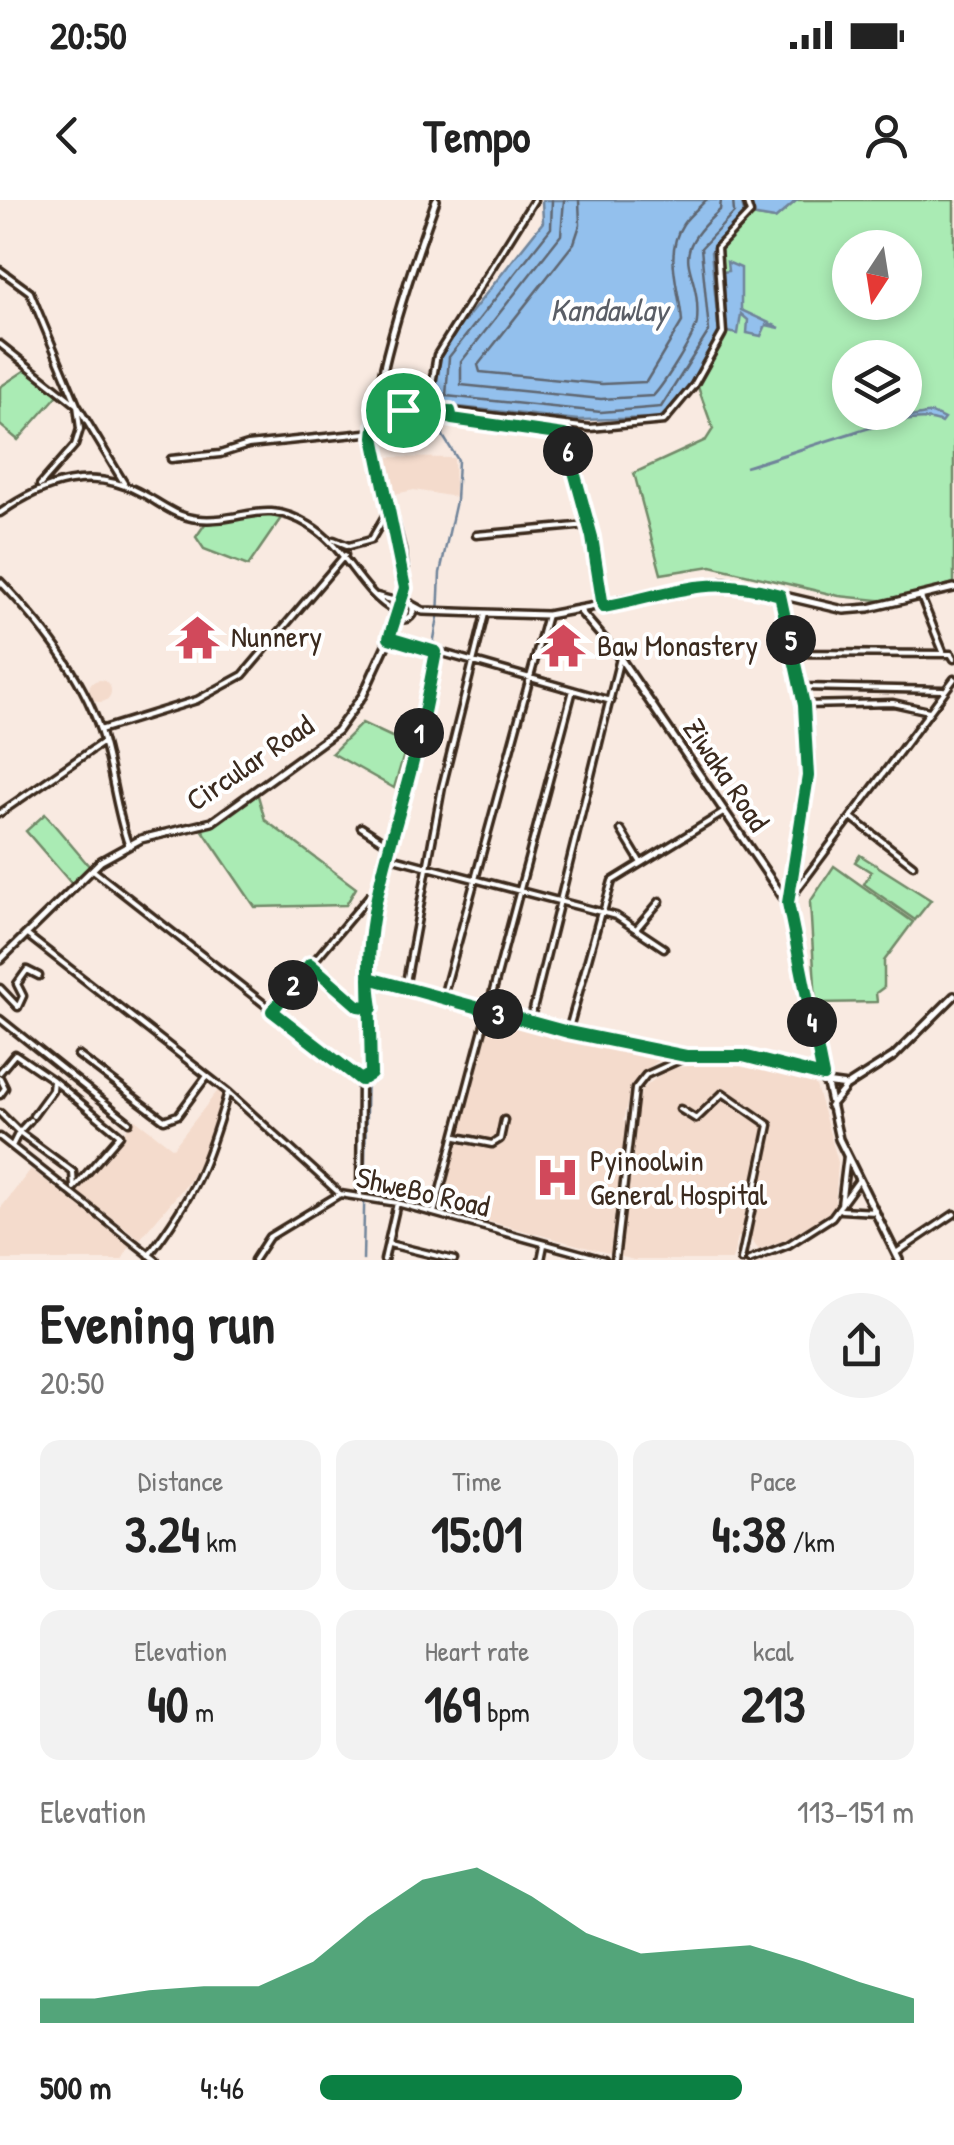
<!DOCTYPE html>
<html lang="en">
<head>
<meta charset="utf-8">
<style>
	:root { --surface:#fff; --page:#f2f2f2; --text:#222; --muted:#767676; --accent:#0b8043 }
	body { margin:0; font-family:"Patrick Hand",sans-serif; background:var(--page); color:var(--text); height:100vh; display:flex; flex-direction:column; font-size:38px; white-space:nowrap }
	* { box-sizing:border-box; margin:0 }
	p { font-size:32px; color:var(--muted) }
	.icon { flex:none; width:55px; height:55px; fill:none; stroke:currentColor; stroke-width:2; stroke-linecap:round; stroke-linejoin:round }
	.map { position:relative; height:1060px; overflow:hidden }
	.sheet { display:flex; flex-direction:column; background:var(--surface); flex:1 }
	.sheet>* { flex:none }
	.needle { width:65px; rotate:192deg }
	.fabs { position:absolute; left:832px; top:30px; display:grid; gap:20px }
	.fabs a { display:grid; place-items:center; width:90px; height:90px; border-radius:50%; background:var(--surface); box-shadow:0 5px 15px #0003; font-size:50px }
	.pin { position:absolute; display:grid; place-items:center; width:85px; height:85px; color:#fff; margin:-42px; border:5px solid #fff; border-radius:50%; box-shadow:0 2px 10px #0007 }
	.km { position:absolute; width:50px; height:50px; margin:-25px; border-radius:50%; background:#222; color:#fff; font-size:28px; line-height:50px; text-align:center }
	.round { display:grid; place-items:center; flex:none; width:105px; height:105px; border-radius:52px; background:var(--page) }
	.overview { display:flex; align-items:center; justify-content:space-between; height:170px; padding:0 40px }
	h1 { font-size:55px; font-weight:700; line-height:75px }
	.stats { display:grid; grid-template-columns:repeat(3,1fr); gap:15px; height:170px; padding:10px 40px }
	.stats div { display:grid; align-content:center; border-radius:20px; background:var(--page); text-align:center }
	.stats b { font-size:50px; font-weight:700 }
	.stats small { font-size:28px; font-weight:400 }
	.stats p { font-size:28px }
	.chart { height:280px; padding:20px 40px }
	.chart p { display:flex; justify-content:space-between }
	.chart svg { width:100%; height:180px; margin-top:10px; fill:var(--accent); opacity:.7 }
	ul { padding:0 40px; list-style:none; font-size:32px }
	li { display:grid; grid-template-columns:160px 120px 1fr; align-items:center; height:75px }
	li i { height:25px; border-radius:12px; background:var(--accent) }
	.status { display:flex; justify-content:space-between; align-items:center; height:70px; padding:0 50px; background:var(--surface); direction:ltr }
	.status svg { height:28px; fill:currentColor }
	header { display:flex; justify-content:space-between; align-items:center; height:130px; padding:0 40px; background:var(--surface); font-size:45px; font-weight:700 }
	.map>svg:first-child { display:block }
</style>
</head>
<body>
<div class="status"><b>20:50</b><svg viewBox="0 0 49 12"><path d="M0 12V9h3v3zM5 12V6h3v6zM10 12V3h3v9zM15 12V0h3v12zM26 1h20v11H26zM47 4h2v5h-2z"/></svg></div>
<header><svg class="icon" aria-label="back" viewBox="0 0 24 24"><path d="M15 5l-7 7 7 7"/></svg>Tempo<svg class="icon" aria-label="person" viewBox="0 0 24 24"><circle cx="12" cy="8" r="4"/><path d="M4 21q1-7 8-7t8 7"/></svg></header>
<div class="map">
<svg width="954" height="1060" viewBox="0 0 954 1060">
	<rect width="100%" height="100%" fill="#f9eae1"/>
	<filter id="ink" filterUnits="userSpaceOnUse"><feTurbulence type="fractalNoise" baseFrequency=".01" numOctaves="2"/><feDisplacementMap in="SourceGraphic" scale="20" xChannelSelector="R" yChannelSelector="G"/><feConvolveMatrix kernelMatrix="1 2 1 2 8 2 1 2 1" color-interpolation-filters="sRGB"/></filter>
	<g filter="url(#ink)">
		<path fill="#f4dbcc" d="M382 257 454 258 455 297 414 290 390 295Z
			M89 491a11 11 0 1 1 22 0a11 11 0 1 1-22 0Z
			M492 817 663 857 640 875 630 892 623 921 632 924 642 889 668 869 712 862 814 879 838 962 835 1008 799 1034 759 1050 751 1040 738 1037 732 1060H634L439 1008Z
			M219 889 224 893 209 943 190 980 140 1039 76 991 135 919 173 948Z
			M31 969 130 1046 122 1060H0V1009Z"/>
		<path fill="#aaebb4" stroke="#728a69" stroke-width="2.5" fill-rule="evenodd" d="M797 0H954V383L887 401 839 396 711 366 661 374 634 273 706 240 713 229 698 187 726 137 719 50 751 15 775 19ZM850 48H905V102H850ZM850 158H905V212H850Z
			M27 169 58 195 18 240 0 225V187Z
			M262 314 281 318 248 366 204 349 196 337 205 324Z
			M362 523 407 544 394 588 332 553Z
			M257 592 265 620 356 688 346 705 255 707 202 629Z
			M45 614 90 667 71 683 26 631Z
			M860 655 931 700 915 720 864 684 871 672 855 662Z
			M834 666 913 722 884 761V787L876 793 877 802 816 803 810 702Z"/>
		<path fill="#93c0ed" stroke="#70849a" stroke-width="2.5" d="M542 0H741L745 16 711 52 719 135 685 193 660 218 578 220 431 204 439 153 543 22Z
			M750 0H797L775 19 751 15Z
			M727 62 741 68V110L780 128 766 125 761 136 747 133 748 120 741 114 738 134 727 132 723 72 728 71Z
			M932 213 944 219 941 223C908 205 787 258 745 267L888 221Z"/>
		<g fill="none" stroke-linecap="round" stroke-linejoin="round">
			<path stroke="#5e6671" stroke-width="2.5" d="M552 0 551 28 449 157 446 196 601 212 661 207 709 131 701 48 734 13 733 0
				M564 0 561 35 461 162V185L601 199 653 196C663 186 696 134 697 122 702 63 662 62 720 10L721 0
				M579 0 580 25 574 43 478 165 480 172 602 184 646 182 682 122C680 89 663 54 683 24 689 15 699 8 706 0"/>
			<path stroke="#70849a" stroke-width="2.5" d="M363 1060 368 813 362 765 367 707 420 517 438 417 440 373 456 301 458 260 443 236V206"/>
			<defs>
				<path id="minor" d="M0 70 30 92 77 205 80 229 75 245 40 285
					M0 144 77 205 124 283
					M428 207 437 155 534 0
					M450 211 452 219 564 235 592 337 603 407
					M376 217 416 207 590 228 664 221 694 185 723 133 717 48 750 13 746 0
					M171 259 220 254 248 245 375 232
					M0 313C44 282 92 266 143 294 161 304 176 317 198 319 244 323 262 297 309 325 346 346 359 392 395 411
					M476 335 588 325
					M334 340 349 346 371 340 389 309
					M0 381C40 423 81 473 100 530 112 567 115 607 128 644
					M779 395C808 505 816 592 787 703
					M377 396 399 402
					M921 397 944 454
					M390 438 611 501
					M794 453 951 454 954 459
					M803 487 943 490
					M805 505 893 503 929 511
					M100 530 197 500 243 475 345 355
					M0 613 103 542
					M851 617 913 665
					M361 627 389 645
					M621 630 641 663
					M386 656 616 716 664 748
					M93 670 361 880
					M787 703 954 479
					M603 712 612 681 723 613
					M637 728 660 701
					M27 735 228 892 340 994
					M310 764 357 807 372 808
					M370 778 568 832 686 857 743 856 823 877
					M0 788 18 807 23 796 17 784 27 770 39 776
					M405 788 442 587 485 414
					M443 797 547 415
					M272 811 369 696
					M0 819 129 922
					M530 822 620 458
					M568 832 601 712
					M78 855 164 920 178 915 207 876
					M0 872 15 854 53 880
					M0 878 5 888 0 895
					M680 909 696 919 723 893 769 925 741 1060
					M0 913 19 932 30 920
					M33 916 52 890 53 880 120 935 74 988
					M0 937 156 1060
					M457 937 492 944 500 939 504 920
					M12 946 19 932 73 972 74 988
					M360 996 361 880 371 874 372 715 411 572 435 452
					M841 1005 847 956
					M841 1010 876 1012
					M434 1013 573 490
					M389 1044 454 1060
					M896 1053 954 1014
					M149 1055C195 994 206 967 227 895
					M254 1060 269 1037 340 994 397 1003 604 1060
					M384 1060 397 1003
					M541 1060 544 1045
					M615 1060 635 889 646 875 686 857
					M749 1060 788 1045 832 1017 859 980"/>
				<path id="tertiary" d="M395 410a9 9 0 1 1 18 0a9 9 0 1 1-18 0Z
					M402 401C415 348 375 290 374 236 374 176 415 59 436 0
					M412 405 423 411 547 415 725 382 844 410 869 408 954 388
					M581 412 620 458 787 703 839 939 899 1060
					M0 760 101 661 141 639 212 622 337 531 363 495 392 432 395 414
					M825 883 847 886 894 856 954 796
					M830 906 845 888"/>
			</defs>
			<use href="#minor" stroke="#3b2a1e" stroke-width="11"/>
			<use href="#tertiary" stroke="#3b2a1e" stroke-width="12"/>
			<use href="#minor" stroke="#fff" stroke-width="4"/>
			<use href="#tertiary" stroke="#fff" stroke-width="5"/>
		</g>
	</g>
	<g fill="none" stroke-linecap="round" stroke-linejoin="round" filter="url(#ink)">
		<defs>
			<path id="route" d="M403 210 376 217 374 237 405 388 389 438 436 452C428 492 421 533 410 573 390 651 359 726 372 808L358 806 310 764 272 811 361 880 371 874 369 778 568 832 686 856H743L823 876 788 703 808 576 804 505 780 395C704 373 675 394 603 407L592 337 564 235 452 219 450 211 403 210"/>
		</defs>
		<use href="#route" stroke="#fff" stroke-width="20"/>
		<use href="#route" stroke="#0b8043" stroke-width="12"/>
	</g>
	<defs>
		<symbol id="temple-bare" viewBox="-9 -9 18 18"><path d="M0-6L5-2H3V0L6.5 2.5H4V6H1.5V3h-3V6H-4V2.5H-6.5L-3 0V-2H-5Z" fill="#d1495b" stroke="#fff" stroke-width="2.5" paint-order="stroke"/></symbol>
		<symbol id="hospital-bare" viewBox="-9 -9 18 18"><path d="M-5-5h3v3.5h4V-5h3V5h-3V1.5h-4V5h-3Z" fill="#d1495b" stroke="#fff" stroke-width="2.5" paint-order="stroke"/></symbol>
	</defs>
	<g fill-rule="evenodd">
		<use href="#temple-bare" x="166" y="406" width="63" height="63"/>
		<use href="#temple-bare" x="532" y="414" width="63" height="63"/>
		<use href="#hospital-bare" x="526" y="946" width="63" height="63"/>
	</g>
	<g text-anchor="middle" stroke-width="8" stroke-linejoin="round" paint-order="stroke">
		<g font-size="30" fill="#3b2a1e" stroke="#fff" text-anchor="start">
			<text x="231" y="447">Nunnery</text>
			<text x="597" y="456">Baw Monastery</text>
			<text x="590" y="971">Pyinoolwin<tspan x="590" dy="34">General Hospital</tspan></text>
		</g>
		<g font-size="30" fill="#3b2a1e" stroke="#fff">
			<text transform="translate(250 563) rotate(-34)" y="10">Circular Road</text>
			<text transform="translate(726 575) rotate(56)" y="10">Ziwaka Road</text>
			<text transform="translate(423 992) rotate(13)" y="10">ShweBo Road</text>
		</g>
		<g font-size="32" font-style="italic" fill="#5a5e66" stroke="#fff">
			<text x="609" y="121">Kandawlay</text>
		</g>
	</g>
</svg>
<div class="fabs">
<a><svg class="needle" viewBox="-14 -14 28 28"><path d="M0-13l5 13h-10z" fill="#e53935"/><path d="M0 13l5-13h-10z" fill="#767676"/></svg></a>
<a><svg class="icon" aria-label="layers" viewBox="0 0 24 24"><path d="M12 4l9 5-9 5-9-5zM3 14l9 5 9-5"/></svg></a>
</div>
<div class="pin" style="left:403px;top:210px;background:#1e9e55"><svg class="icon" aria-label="arrive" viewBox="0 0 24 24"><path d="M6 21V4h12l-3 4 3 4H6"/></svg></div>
<b class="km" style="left:419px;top:533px">1</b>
<b class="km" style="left:293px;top:785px">2</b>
<b class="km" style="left:498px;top:814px">3</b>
<b class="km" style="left:812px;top:822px">4</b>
<b class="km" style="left:791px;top:440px">5</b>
<b class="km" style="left:568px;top:251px">6</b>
</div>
<section class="sheet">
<div class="overview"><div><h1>Evening run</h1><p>20:50</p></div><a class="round"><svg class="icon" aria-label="share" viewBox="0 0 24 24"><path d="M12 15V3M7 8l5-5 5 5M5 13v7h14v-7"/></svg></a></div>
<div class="stats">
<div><p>Distance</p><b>3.24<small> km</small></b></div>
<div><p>Time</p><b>15:01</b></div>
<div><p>Pace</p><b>4:38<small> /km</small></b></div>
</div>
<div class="stats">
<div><p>Elevation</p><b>40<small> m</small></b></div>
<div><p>Heart rate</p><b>169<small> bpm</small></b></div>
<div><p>kcal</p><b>213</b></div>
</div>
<div class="chart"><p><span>Elevation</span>113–151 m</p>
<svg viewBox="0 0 160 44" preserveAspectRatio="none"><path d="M0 44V38L10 38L20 36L30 35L40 35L50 29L60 18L70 9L80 6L90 13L100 22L110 27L120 26L130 25L140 29L150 34L160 38V44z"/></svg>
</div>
<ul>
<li><b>500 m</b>4:46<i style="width:71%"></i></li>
</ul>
</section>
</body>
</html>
